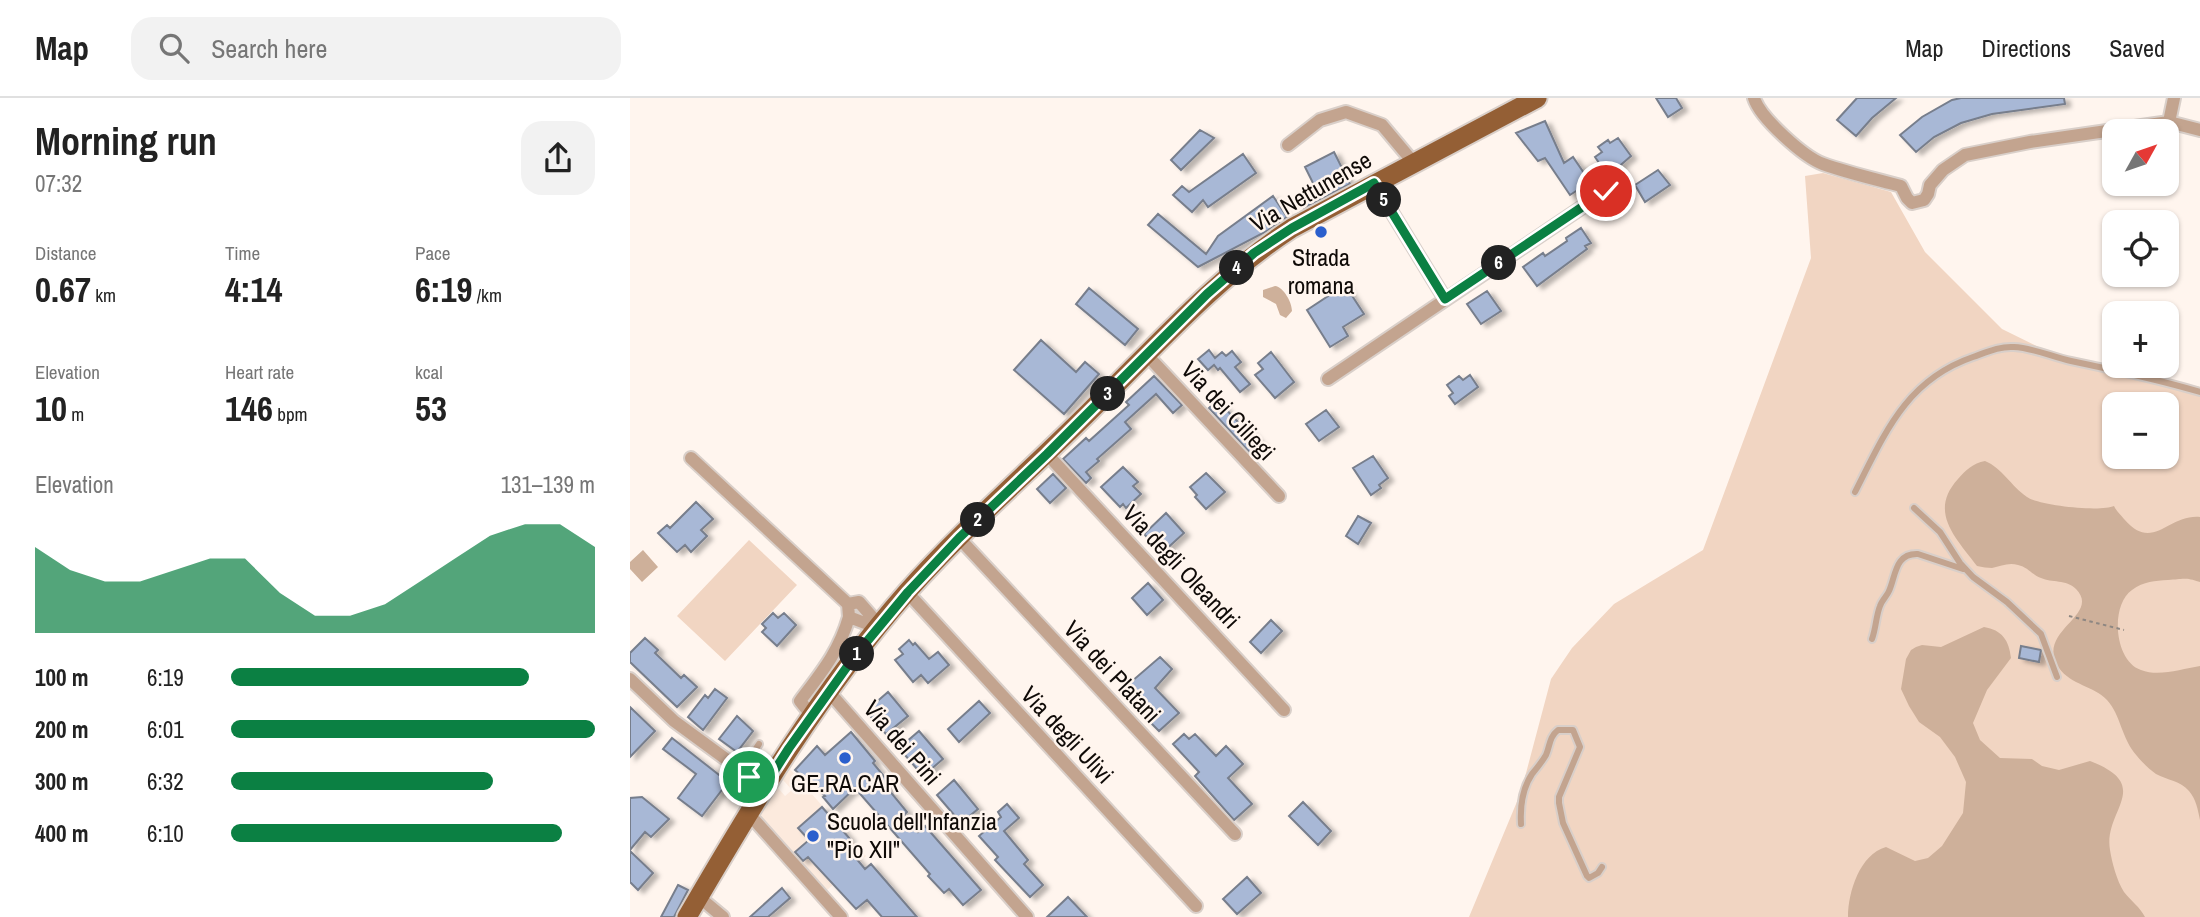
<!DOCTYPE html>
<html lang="en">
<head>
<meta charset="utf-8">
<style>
	:root { --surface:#fff; --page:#f2f2f2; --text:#222; --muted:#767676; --line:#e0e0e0; --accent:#0b8043 }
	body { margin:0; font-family:"Archivo Narrow",sans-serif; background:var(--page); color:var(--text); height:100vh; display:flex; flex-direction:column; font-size:26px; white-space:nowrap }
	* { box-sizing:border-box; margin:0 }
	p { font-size:23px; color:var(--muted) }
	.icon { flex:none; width:38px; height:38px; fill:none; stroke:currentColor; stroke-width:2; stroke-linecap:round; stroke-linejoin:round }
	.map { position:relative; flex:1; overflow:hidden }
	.side { display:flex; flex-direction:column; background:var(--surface); width:630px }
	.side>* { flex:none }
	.needle { width:46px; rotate:50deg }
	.buttons { position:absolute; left:1472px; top:21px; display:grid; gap:14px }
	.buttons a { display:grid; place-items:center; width:77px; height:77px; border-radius:14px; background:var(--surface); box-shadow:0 2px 5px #0004; font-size:35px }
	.pin { position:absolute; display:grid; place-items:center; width:60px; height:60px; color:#fff; margin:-30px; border:4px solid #fff; border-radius:50%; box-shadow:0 2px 7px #0007 }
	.km { position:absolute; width:35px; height:35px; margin:-18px; border-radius:50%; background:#222; color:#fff; font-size:19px; line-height:35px; text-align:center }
	.round { display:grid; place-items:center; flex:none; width:74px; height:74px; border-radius:21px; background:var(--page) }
	.head { display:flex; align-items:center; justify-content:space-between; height:119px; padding:0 35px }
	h1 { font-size:38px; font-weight:700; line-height:52px }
	.stats { display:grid; grid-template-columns:repeat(3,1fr); gap:10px; height:119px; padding:7px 35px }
	.stats div { display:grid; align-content:center }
	.stats b { font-size:35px; font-weight:700 }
	.stats small { font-size:19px; font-weight:400 }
	.stats p { font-size:19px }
	.chart { height:196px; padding:14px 35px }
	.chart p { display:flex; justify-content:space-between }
	.chart svg { width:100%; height:126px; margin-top:7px; fill:var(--accent); opacity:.7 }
	ul { padding:0 35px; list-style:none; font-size:23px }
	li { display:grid; grid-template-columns:112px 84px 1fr; align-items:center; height:52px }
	li i { height:18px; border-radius:9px; background:var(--accent) }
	header { display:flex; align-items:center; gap:42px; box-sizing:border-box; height:98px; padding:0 35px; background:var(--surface); border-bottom:2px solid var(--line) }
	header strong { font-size:33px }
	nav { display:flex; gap:38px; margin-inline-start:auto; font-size:24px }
	.search { width:490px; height:63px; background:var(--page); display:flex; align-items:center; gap:18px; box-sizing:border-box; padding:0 24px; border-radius:21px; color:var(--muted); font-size:26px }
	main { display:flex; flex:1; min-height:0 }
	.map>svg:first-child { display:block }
</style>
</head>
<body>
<header>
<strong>Map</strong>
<div class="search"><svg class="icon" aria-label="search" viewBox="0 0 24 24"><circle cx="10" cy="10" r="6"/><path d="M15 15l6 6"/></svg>Search here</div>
<nav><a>Map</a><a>Directions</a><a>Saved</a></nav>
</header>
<main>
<section class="side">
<div class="head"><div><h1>Morning run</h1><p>07:32</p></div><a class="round"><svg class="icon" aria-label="share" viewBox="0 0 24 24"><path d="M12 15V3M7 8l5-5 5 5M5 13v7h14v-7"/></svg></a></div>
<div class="stats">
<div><p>Distance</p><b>0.67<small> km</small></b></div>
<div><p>Time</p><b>4:14</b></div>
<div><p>Pace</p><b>6:19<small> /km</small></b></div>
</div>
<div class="stats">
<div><p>Elevation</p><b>10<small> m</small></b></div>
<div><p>Heart rate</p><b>146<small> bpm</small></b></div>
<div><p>kcal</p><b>53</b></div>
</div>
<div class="chart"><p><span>Elevation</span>131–139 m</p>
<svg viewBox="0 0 160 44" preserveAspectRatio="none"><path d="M0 44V14L10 22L20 26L30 26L40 22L50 18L60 18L70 30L80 38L90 38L100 34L110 26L120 18L130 10L140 6L150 6L160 14V44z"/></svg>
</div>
<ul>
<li><b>100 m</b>6:19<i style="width:82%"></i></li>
<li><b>200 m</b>6:01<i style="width:100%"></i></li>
<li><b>300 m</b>6:32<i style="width:72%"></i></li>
<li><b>400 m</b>6:10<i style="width:91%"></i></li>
</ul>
</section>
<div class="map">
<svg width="1570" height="819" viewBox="0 0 1570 819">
	<defs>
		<filter id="shadow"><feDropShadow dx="5.5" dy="3" stdDeviation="2" flood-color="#0004"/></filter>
	</defs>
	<rect width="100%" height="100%" fill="#fff5ee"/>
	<path fill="#fceadd" d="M160 671 236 758 196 793 130 719 148 690 155 698 162 692 153 682Z"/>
	<path fill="#f1d5c2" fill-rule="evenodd" d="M1193 75 1261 94 1295 154 1372 231 1423 256 1570 289V819H839L891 694 921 581 942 550 984 506 1073 452 1181 160 1175 78ZM1484 306H1536V359H1484Z
		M119 442 167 487 95 563 47 518Z"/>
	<path fill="#ceb09a" d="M645 188C654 189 662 205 662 213L656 220 650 217 646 206 633 199V192Z
		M1355 363C1372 370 1381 388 1397 399 1409 408 1471 414 1484 408 1487 414 1490 416 1494 421 1523 455 1538 416 1570 419V484C1555 479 1553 481 1538 482 1525 483 1514 483 1502 492 1480 507 1484 563 1511 572 1529 579 1551 571 1570 568V722C1568 712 1566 701 1559 693 1551 683 1537 682 1526 676 1520 672 1512 664 1507 658 1491 640 1491 617 1477 602 1464 588 1441 587 1429 570 1404 533 1472 518 1446 491 1436 481 1422 485 1411 480 1402 477 1398 469 1388 467 1379 464 1371 468 1362 470 1358 470 1352 469 1347 468 1326 440 1298 414 1328 381 1335 373 1343 365 1355 363Z
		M13 452 28 469 12 484 0 471V464Z
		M1354 529C1372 532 1379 542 1381 560L1357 592 1343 625 1350 642 1370 660 1402 661 1412 668 1429 672 1460 663C1525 688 1473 712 1480 752 1482 765 1487 783 1494 794 1501 803 1510 809 1515 819H1218C1218 794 1230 756 1256 749L1285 763 1298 760 1312 748 1333 715 1336 684 1325 659 1310 639 1289 624 1279 608 1271 591 1276 561 1281 552 1286 549 1292 547 1311 549Z"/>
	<path fill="#a8b8d6" stroke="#777e8c" stroke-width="2" filter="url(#shadow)" d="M1026 0H1046L1052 10 1038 19Z
		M1227 0H1266L1242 20 1226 38 1207 22Z
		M1331 0H1434L1435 6 1362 16 1331 25 1304 39 1286 54 1270 37 1292 19 1322 2Z
		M915 23 934 65 943 59 960 84 940 97 915 60 908 63 886 35Z
		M570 32 584 40 551 72 541 62Z
		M988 40 1001 58 985 72 983 70 976 75 965 59 972 54 968 49 978 42 980 45Z
		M704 54 720 86 674 110 667 96 684 87 675 69Z
		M613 56 626 75 578 109 573 102 562 114 543 97 552 88 559 94Z
		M1028 72 1040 87 1015 104 1005 87Z
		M643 98 657 119 637 133 568 169 518 127 528 116 576 156 588 138Z
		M951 130 961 145 955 148 957 151 907 188 893 169 913 155 915 158 937 143 936 140Z
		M715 187 734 216 713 229 718 238 700 249 677 212Z
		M459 190 508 231 495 247 446 206Z
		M857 193 871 213 851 226 837 206Z
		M411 242 446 274 455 264 469 276 434 316 384 272Z
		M579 252 585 260 592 254 596 258 602 253 611 264 605 269 620 286 610 294 590 270 588 272 584 267 578 272 568 261Z
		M641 254 664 284 645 300 625 277 633 271 628 265Z
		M840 277 848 289 825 306 819 298 823 295 817 287 829 278 833 282Z
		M524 278 552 307 543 315 526 296 495 324 501 331 467 361 469 363 456 374 461 380 456 385 433 361 456 340 459 343 499 307 496 304Z
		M587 302 610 326 612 324 632 347 621 356 579 310Z
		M696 312 709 329 689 343 676 326Z
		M743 358 758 380 749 387 751 390 741 397 723 370Z
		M493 369 508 384 503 388 511 396 496 410 493 406 490 409 471 389Z
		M576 375 595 394 576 411 565 399 567 397 560 389Z
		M423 376 436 390 420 405 407 391Z
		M66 404 83 421 71 432 77 438 61 454 55 447 47 454 28 435 37 427 40 430Z
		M536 415 554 435 532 455 514 436Z
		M728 418 741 425 728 446 716 438Z
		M518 485 533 502 517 517 502 500Z
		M143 515 148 520 154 515 166 527 147 548 132 534 136 530 132 526Z
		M641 522 652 533 631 555 620 544Z
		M15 540 28 552 25 555 51 580 54 577 67 589 47 609 0 564V555Z
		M279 542 283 547 285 545 299 561 308 554 319 567 298 585 291 577 283 584 265 562 273 556 269 551Z
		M1391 548 1411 552 1409 564 1389 560Z
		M530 559 542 571 525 590 549 615 529 633 514 618 517 615 494 590Z
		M85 591 97 600 73 632 58 619 75 597 78 600Z
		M258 594 278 618 256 636 236 613Z
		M349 603 360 615 329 644 318 631Z
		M0 609 25 633 0 659Z
		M107 618 123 633 107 654 89 641Z
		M289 633 313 661 293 678 269 650Z
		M221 634 245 663 243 665 262 688 258 691 277 714 274 717 288 734 295 728 351 792 333 807 319 791 314 795 298 778 300 776 225 690 203 711 193 699 195 698 165 672 187 648 195 657Z
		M554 636 559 641 565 636 586 658 596 648 613 666 598 680 622 706 604 722 565 678 569 674 543 646Z
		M42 640 98 684 72 718 48 700 66 676 33 651Z
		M324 682 348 711 331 725 307 697Z
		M12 699 39 721 21 739 15 734 0 752V700Z
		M673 704 701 733 688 747 659 718Z
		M377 706 389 720 374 733 398 762 394 766 413 787 400 799 365 762 368 759 349 738 371 719 368 714Z
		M192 709 220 741 214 746 235 771 241 766 287 819H252L237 802 226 811 178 759 173 763 165 754 179 742 168 730Z
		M0 753 23 775 8 792 0 784Z
		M617 779 631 795 607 816 593 801Z
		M48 787 58 792 44 819H31Z
		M152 790 160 800 138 819H120Z
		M438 799 457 819H417Z"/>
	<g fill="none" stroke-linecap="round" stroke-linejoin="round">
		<defs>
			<path id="service" d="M1225 394C1255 335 1276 282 1343 259 1357 254 1370 248 1384 249 1404 250 1422 259 1441 263 1484 272 1527 281 1570 294
				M1284 410 1310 434 1330 465 1343 479 1377 504 1411 536 1427 579
				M1242 541C1246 530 1246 518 1250 508 1252 502 1257 498 1259 493 1266 477 1265 455 1288 456L1333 471
				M111 673 129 646
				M891 726C890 708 892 691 902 676 907 670 912 664 916 657 920 648 919 639 928 632H943L950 649 929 699V705L933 725 957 778 959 780 968 775 972 769"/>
			<path id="minor" d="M1124 0C1130 20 1174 59 1193 66 1218 75 1245 81 1271 88L1277 100 1282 105 1294 102 1298 96 1300 87 1313 72 1335 57 1400 44 1539 24 1570 32
				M1539 24 1544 0
				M658 47 690 22 716 14 752 27 783 64
				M744 85 815 201
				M517 257 649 398
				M698 281 976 93
				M417 356 654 612
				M61 360 218 506
				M329 440 605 736
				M277 494 566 808
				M248 530 219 519 218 506 229 504 250 528
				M0 581 44 623 134 689
				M199 594 397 819
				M182 618 170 603C191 575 209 554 219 519
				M119 716 211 819
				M69 799 93 819"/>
			<path id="primary" d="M57 819C123 706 190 593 277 494 335 429 401 372 462 311 527 247 586 180 662 130L907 0"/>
		</defs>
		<use href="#service" stroke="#d9cfc9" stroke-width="10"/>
		<use href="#minor" stroke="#d9cfc9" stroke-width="16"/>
		<use href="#primary" stroke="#d9cfc9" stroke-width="23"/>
		<path stroke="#8e8782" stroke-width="2" stroke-dasharray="3.5 3.5" stroke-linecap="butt" d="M1439 518 1494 532"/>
		<use href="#service" stroke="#c3a48f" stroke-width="6"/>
		<use href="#minor" stroke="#c3a48f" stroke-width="12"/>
		<use href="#primary" stroke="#945f35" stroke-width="19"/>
	</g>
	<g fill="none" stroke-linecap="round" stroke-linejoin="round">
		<defs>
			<path id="route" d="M119 679 134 689 159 650 224 559 278 494 329 440 417 356 577 196 624 155 662 130 744 85 815 201 976 93"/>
		</defs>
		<use href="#route" stroke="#fff" stroke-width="14"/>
		<use href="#route" stroke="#0b8043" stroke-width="9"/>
	</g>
	<g fill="#2b5fcd" stroke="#fff5ee" stroke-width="2.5">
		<circle cx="691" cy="134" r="7"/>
		<circle cx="215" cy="660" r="7"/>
		<circle cx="183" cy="738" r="7"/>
	</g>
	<g text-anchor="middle" stroke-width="5" stroke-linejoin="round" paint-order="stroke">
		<g font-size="24" fill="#0f0a07" stroke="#fff5ee">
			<text transform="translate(681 94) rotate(-30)" y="8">Via Nettunense</text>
			<text transform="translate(598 313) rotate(47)" y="8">Via dei Ciliegi</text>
			<text transform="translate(551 469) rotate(47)" y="8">Via degli Oleandri</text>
			<text transform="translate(482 574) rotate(47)" y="8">Via dei Platani</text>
			<text transform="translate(437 637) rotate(47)" y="8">Via degli Ulivi</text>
			<text transform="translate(272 645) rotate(49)" y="8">Via dei Pini</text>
		</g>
		<g font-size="24" fill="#0f0a07" stroke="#fff5ee">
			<text x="691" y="168">Strada<tspan x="691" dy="28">romana</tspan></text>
			<text x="215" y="694">GE.RA.CAR</text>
			<text x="197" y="732" text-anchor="start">Scuola dell'Infanzia<tspan x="197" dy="28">"Pio XII"</tspan></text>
		</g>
	</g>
</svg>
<div class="buttons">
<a><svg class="needle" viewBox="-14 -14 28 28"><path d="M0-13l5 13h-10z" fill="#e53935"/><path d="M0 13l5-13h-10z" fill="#767676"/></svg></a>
<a><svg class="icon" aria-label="locate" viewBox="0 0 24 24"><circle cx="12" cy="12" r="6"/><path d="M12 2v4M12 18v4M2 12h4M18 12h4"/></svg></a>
<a>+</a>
<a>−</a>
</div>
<div class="pin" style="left:119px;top:679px;background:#1e9e55"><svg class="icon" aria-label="arrive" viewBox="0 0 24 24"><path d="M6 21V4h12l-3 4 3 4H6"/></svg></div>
<div class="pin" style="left:976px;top:93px;background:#d93025"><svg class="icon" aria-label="check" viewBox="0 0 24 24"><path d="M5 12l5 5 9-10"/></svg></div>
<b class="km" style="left:227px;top:556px">1</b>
<b class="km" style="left:348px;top:422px">2</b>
<b class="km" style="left:478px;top:296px">3</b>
<b class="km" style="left:607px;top:170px">4</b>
<b class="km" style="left:754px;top:102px">5</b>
<b class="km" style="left:869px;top:165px">6</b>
</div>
</main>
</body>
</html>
